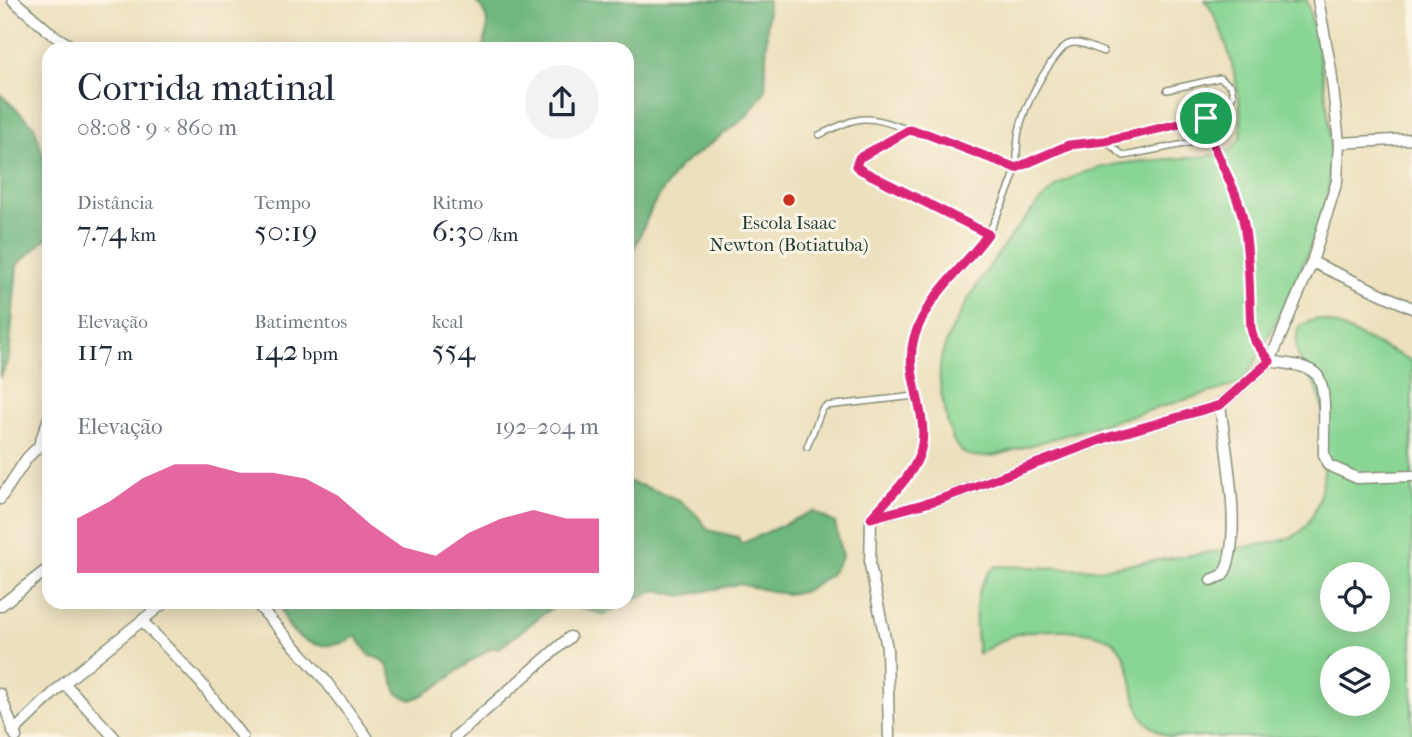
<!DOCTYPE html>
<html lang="pt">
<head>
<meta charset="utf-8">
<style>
	:root { --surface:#fff; --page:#f2f2f3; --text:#1f2937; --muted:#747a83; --accent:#db2777 }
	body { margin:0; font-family:"IM FELL French Canon",serif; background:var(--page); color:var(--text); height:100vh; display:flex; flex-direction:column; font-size:26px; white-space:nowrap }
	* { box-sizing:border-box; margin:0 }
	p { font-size:23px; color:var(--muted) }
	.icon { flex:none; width:38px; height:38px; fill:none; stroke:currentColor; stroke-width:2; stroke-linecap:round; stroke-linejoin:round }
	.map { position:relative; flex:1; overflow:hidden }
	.side { position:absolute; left:42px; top:42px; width:592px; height:567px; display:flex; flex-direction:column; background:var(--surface); border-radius:21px; box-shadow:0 4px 18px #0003 }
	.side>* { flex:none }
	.controls { position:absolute; left:1320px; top:562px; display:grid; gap:14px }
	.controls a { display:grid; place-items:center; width:70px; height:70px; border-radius:50%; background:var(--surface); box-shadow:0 4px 18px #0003; font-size:35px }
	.pin { position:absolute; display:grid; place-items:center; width:60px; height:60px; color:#fff; margin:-30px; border:4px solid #fff; border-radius:50%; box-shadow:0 2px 7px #0007 }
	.round { display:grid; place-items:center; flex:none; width:74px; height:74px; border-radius:37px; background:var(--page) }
	.headline { display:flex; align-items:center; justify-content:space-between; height:119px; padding:0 35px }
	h1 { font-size:38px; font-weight:600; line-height:52px }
	.stats { display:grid; grid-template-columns:repeat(3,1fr); gap:10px; height:119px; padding:7px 35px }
	.stats div { display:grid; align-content:center }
	.stats b { font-size:30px; font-weight:600 }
	.stats small { font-size:19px; font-weight:400 }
	.stats p { font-size:19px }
	.chart { height:196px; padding:14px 35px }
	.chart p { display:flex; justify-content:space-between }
	.chart svg { width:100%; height:126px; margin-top:7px; fill:var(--accent); opacity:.7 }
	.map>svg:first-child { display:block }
</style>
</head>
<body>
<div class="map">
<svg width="1412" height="737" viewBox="0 0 1412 737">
	<rect width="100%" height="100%" fill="#fcf5e5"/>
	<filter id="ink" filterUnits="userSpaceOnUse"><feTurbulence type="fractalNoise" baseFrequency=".0143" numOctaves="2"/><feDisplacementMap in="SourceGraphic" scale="14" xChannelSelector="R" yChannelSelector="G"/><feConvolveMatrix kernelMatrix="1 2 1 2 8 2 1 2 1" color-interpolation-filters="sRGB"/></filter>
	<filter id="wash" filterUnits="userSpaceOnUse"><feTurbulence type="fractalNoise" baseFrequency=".00686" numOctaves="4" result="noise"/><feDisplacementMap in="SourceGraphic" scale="28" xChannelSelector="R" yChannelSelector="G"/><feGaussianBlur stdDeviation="1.57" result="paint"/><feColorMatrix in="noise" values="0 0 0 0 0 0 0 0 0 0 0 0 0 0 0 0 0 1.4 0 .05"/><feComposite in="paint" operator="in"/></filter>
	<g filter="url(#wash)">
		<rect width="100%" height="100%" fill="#ece0bd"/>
		<path fill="#89d694" stroke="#548a64" stroke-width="2" fill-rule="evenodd" d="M1205 0H1307C1320 57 1335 122 1329 181 1323 235 1271 334 1243 383L997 455C967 460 955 455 948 424 943 402 936 378 942 355 953 313 1026 205 1063 182 1105 157 1167 162 1214 155L1231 150 1241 137C1243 99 1228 32 1205 0Z
			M1316 319 1334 324 1412 361V737H1170C1121 718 1143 683 1120 649 1106 626 1040 628 1017 634 1004 638 991 647 978 654 975 624 970 587 996 566L1099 569 1270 543C1278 541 1290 539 1296 535 1329 513 1329 435 1321 401 1314 368 1288 366 1299 326ZM1332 574H1377V620H1332ZM1332 658H1377V704H1332Z"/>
		<path fill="#6eb77e" stroke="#467a59" stroke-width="2" d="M474 0H768L765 91 745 118 679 167 653 205 627 265 626 49H482C489 30 491 14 474 0Z
			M0 94 34 126 49 174V236L17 265 9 357 0 378Z
			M627 481C662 493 687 497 708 530L738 537 741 544 813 511 835 523 842 557 830 575 803 592 785 594 739 584 681 596 658 590 626 602Z
			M279 602H559L498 649 494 647C465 661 442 689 411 700L397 693C391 677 392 659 370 656L356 636C336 650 307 649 290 628 285 622 282 610 279 602Z
			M564 602H626L605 615Z"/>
	</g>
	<g filter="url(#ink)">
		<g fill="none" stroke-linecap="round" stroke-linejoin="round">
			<defs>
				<path id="service" d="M1167 90 1220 78 1231 86 1233 95 1226 110 1206 118C1211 150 1230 174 1239 204 1251 242 1248 288 1251 328L1254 340 1270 360
					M819 135C862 115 864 114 909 130
					M1105 141 1124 156 1209 139
					M988 234 861 171 856 162 909 130 927 134 1016 168 1069 145 1105 141 1206 118
					M807 447 822 409 826 406 915 396
					M873 515C890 496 913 475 921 451 931 416 901 377 915 336 932 286 968 273 989 232 998 213 1011 189 1016 168 1018 156 1016 143 1019 131 1025 104 1044 68 1064 47 1074 37 1092 48 1104 52"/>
				<path id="minor" d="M13 0 53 35 76 49
					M1339 143 1412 139
					M1312 262 1412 308
					M1270 361C1284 364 1307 364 1317 375 1328 387 1323 438 1324 455L1328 465 1357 478 1412 476
					M40 442 49 418
					M0 499 27 458 49 436
					M1211 580 1223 575C1244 541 1225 445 1220 405
					M255 602 325 680 367 737
					M0 606 49 568
					M142 621 201 683 242 737
					M64 683 114 737
					M0 694 16 737
					M13 732 64 683 165 602
					M455 737 570 637
					M889 737 887 648 870 565 871 518 938 500 1106 438 1220 405 1270 361 1312 262 1337 181 1339 143 1331 70 1318 0"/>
			</defs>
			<use href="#service" stroke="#868e78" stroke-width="8"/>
			<use href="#minor" stroke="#868e78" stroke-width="13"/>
			<use href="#service" stroke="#fff" stroke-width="5"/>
			<use href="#minor" stroke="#fff" stroke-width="10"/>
		</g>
	</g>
	<g fill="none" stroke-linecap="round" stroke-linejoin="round" filter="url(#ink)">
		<defs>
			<path id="route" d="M1206 118C1212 154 1236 184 1243 219 1250 254 1249 293 1251 328L1254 340 1270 361 1220 405 1106 438 938 500 871 518C888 498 915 475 921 449 930 413 903 377 914 338 927 295 963 269 988 234L861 170 856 166 859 158 909 130 927 134 1016 168 1069 145 1105 141Z"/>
		</defs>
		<use href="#route" stroke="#fff" stroke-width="14"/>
		<use href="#route" stroke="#db2777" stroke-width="9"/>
	</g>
	<circle fill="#c8321e" stroke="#fcf5e5" stroke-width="2.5" cx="789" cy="200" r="7"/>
	<g text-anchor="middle" stroke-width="6" stroke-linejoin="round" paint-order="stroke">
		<g font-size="19" fill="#1f3d34" stroke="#fcf5e5">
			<text x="789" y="229">Escola Isaac<tspan x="789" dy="22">Newton (Botiatuba)</tspan></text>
		</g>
	</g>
</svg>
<div class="controls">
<a><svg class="icon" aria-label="locate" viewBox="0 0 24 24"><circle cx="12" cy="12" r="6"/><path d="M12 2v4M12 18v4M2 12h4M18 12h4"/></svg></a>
<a><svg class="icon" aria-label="layers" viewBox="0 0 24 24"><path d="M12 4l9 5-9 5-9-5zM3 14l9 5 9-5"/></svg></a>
</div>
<div class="pin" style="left:1206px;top:118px;background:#1e9e55"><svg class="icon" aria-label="arrive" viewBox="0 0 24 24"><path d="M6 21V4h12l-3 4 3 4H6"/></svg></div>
<section class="side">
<div class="headline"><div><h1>Corrida matinal</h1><p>08:08 · 9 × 860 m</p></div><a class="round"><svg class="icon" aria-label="share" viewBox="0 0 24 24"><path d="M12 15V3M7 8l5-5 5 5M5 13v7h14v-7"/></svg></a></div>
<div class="stats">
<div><p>Distância</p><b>7.74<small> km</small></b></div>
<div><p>Tempo</p><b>50:19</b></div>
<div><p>Ritmo</p><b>6:30<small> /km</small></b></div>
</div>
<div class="stats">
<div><p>Elevação</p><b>117<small> m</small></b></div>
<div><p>Batimentos</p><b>142<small> bpm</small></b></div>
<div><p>kcal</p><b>554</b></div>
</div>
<div class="chart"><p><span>Elevação</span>192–204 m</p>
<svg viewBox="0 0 160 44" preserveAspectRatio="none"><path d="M0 44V25L10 19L20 11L30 6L40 6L50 9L60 9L70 11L80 17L90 27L100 35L110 38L120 30L130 25L140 22L150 25L160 25V44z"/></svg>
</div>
</section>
</div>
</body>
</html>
